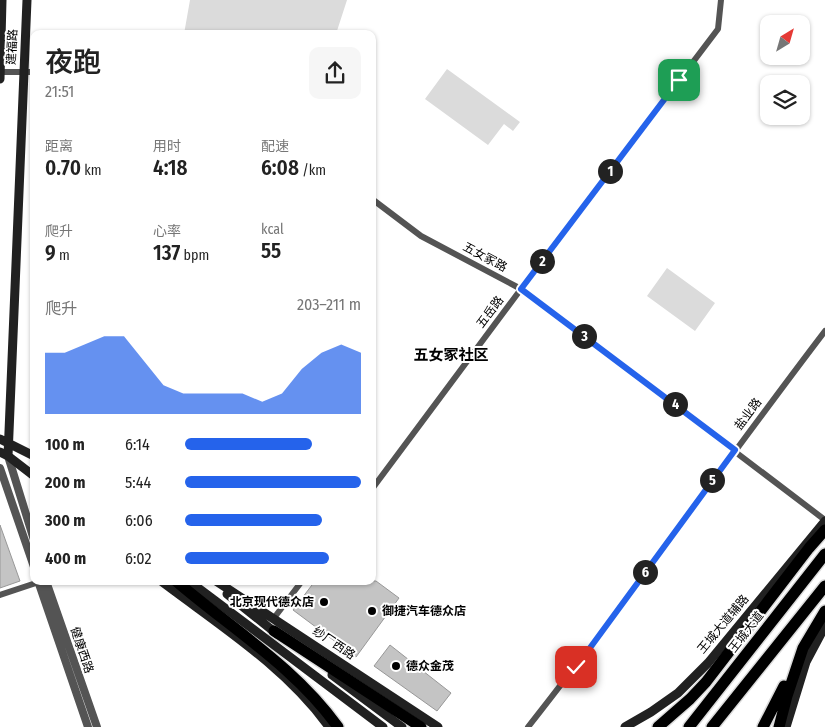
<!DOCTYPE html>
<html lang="zh">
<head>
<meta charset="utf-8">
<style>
	:root { --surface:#fff; --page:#f6f6f6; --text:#222; --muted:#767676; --accent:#2563eb }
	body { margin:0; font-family:"Fira Sans Condensed","Noto Sans SC",sans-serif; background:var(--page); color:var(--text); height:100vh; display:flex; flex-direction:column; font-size:19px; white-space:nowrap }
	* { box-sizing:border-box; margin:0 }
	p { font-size:16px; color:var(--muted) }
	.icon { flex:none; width:28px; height:28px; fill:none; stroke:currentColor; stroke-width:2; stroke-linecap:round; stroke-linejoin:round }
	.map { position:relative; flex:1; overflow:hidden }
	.details { position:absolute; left:30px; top:30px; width:346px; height:555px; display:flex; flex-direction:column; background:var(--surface); border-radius:10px; box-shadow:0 1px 4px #0004 }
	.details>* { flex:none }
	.needle { width:32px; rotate:37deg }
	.buttons { position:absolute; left:760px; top:15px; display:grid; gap:10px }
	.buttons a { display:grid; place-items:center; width:50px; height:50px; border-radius:10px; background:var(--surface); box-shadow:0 1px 4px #0004; font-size:25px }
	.pin { position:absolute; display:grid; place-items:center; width:42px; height:42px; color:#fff; margin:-21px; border-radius:10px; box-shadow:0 2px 8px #0006 }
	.km { position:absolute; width:25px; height:25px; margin:-12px; border-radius:50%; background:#222; color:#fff; font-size:14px; line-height:25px; text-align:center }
	.round { display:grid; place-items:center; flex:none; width:52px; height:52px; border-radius:10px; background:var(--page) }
	.overview { display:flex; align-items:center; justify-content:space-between; height:85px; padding:0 15px }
	h1 { font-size:28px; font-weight:600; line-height:38px }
	.figures { display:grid; grid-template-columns:repeat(3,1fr); gap:8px; height:85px; padding:5px 15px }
	.figures div { display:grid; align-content:center }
	.figures b { font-size:21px; font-weight:600 }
	.figures small { font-size:14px; font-weight:400 }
	.figures p { font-size:14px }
	.chart { height:140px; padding:10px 15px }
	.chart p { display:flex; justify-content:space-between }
	.chart svg { width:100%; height:90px; margin-top:5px; fill:var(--accent); opacity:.7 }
	ul { padding:0 15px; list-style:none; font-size:16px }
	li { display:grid; grid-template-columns:80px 60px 1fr; align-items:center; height:38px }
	li i { height:12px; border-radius:6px; background:var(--accent) }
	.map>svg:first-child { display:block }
</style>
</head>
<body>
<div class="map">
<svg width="825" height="727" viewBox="0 0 825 727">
	<rect width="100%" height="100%" fill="#fff"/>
	<path fill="#dbdbdb" d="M190 0H347L336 34H184Z
		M447 69 520 122 513 131 504 124 488 145 425 99Z
		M667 268 715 303 695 331 647 296Z"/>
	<path fill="#c4c4c4" stroke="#989898" d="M0 525 20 581 0 588Z
		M315 581H376L399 598 356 657 293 610Z
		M390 645 451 693 437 711 374 666Z"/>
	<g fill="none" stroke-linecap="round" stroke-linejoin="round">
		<defs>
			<path id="trunk" d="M176 581C232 629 295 667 338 727
				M274 631 421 727
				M658 727 690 699 706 682 809 548 825 530
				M689 727 825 554
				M712 727 825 586
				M763 727 784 686
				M779 727 787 696 803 648 825 611"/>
		</defs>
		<use href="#trunk" stroke="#dbdbdb" stroke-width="14"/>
		<path stroke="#545454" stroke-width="6" d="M0 72H34
			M372 199 421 236 521 289 825 520
			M372 489 521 289 718 29 721 0
			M0 595 42 581
			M274 618 302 581
			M528 727C630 598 725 462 825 331"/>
		<path stroke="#545454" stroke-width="8" d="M8 456 34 540
			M0 468 34 567
			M38 581 88 727
			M46 581 97 727"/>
		<path stroke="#212121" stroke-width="9" d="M0 79 2 0
			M0 439 34 456
			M0 452 8 456 34 476
			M8 456 27 0
			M161 581C219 625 286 667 329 727
			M189 581 383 727
			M216 581 438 727
			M227 594 277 634
			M332 675 402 727
			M625 727 651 712 678 693 708 663 825 521
			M786 727 806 662 825 626"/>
		<use href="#trunk" stroke="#000" stroke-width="11"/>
	</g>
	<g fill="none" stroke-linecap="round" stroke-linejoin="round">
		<defs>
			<path id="route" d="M576 667 735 450 521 289 679 80"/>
		</defs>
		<use href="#route" stroke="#fff" stroke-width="10"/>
		<use href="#route" stroke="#2563eb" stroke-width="6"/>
	</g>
	<g fill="#000" stroke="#fff" stroke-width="2">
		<circle cx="324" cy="602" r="5"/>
		<circle cx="372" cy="611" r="5"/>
		<circle cx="396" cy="666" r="5"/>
	</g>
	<g text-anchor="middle" stroke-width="4" stroke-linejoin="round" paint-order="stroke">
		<g font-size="12" fill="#000" stroke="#fff">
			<text transform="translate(12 47) rotate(-87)" y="4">建福路</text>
			<text transform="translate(485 257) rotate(28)" y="4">五女冢路</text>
			<text transform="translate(490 312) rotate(-53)" y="4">五岳路</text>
			<text transform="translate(748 414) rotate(-53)" y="4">盐业路</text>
			<text transform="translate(723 624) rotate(-50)" y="4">王城大道辅路</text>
			<text transform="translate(746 632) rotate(-52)" y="4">王城大道</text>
			<text transform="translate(334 643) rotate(34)" y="4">纱厂西路</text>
			<text transform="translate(82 650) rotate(71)" y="4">健康西路</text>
		</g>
		<g font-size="12" font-weight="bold" fill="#000" stroke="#fff" text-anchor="start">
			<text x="314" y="606" text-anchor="end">北京现代德众店</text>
			<text x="382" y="615">御捷汽车德众店</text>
			<text x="406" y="670">德众金茂</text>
		</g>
		<g font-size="15" font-weight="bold" fill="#000" stroke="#fff">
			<text x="451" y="360">五女冢社区</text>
		</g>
	</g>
</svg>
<div class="buttons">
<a><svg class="needle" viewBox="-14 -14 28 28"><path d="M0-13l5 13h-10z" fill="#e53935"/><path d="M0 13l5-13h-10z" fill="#767676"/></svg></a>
<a><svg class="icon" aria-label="layers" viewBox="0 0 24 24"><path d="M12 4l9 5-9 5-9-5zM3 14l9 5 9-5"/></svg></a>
</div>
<div class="pin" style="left:679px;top:80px;background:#1e9e55"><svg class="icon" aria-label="arrive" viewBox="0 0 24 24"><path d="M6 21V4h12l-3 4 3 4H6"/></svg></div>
<div class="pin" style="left:576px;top:667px;background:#d93025"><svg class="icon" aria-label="check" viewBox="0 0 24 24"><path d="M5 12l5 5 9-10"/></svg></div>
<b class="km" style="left:610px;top:171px">1</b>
<b class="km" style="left:542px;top:261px">2</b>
<b class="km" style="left:584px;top:336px">3</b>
<b class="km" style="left:675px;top:404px">4</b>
<b class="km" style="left:712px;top:480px">5</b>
<b class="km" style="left:645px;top:572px">6</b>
<section class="details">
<div class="overview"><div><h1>夜跑</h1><p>21:51</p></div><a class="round"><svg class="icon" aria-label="share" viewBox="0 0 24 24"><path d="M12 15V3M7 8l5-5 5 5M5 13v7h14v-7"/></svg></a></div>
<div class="figures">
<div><p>距离</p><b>0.70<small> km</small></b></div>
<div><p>用时</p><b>4:18</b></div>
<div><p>配速</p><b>6:08<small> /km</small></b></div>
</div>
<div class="figures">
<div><p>爬升</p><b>9<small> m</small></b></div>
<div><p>心率</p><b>137<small> bpm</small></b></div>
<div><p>kcal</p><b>55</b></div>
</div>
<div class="chart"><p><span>爬升</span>203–211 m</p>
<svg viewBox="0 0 160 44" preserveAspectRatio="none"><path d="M0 44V14L10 14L20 10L30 6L40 6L50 18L60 30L70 34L80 34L90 34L100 34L110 38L120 34L130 22L140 14L150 10L160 14V44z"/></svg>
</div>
<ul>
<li><b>100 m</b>6:14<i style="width:72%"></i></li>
<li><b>200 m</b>5:44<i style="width:100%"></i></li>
<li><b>300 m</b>6:06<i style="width:78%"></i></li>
<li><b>400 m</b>6:02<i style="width:82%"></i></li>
</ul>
</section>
</div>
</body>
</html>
